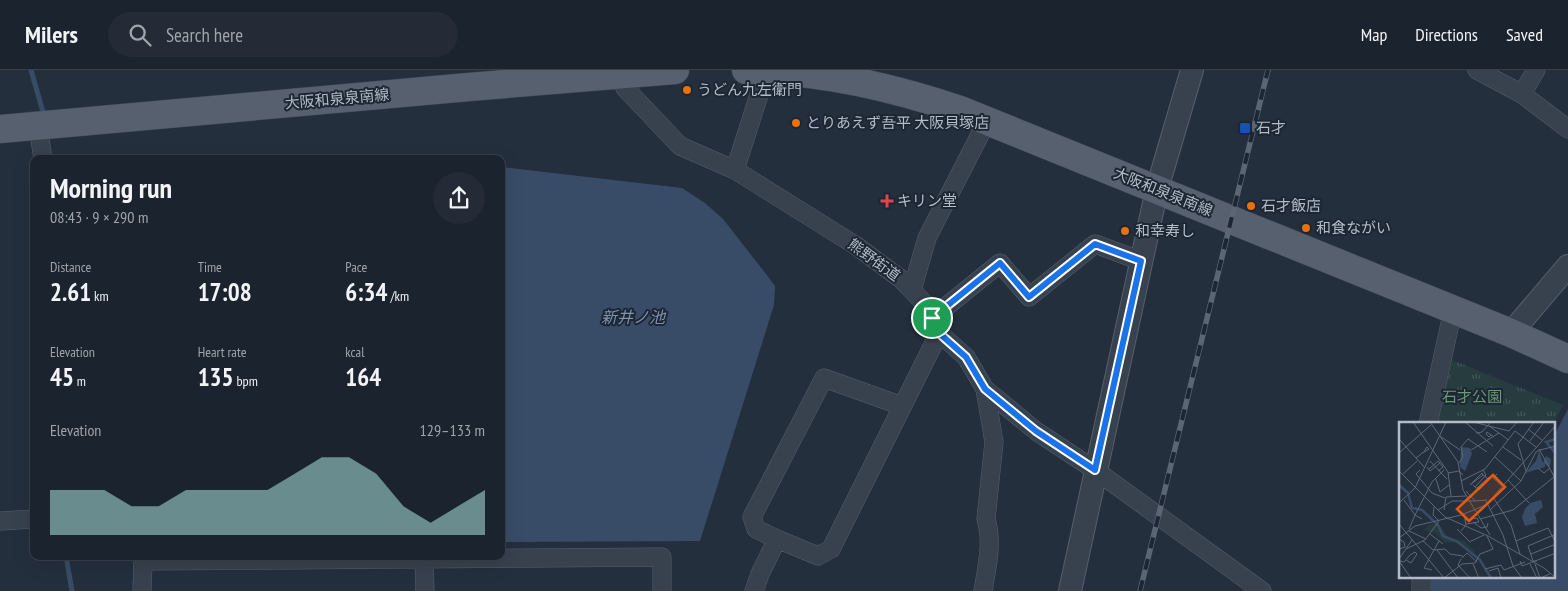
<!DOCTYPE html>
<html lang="en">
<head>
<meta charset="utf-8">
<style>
	:root { --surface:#1b232e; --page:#242b36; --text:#f1f3f6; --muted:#a0a4aa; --line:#39404a; --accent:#8bbbb9 }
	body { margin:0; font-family:"PT Sans Narrow","Noto Sans JP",sans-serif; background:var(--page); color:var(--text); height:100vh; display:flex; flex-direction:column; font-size:19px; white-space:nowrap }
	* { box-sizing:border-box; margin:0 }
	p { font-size:16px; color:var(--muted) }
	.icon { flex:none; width:28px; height:28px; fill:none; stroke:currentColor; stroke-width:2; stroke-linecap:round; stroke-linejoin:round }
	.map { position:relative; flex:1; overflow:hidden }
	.details { position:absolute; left:30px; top:85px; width:475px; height:405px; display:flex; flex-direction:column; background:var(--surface); border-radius:10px; box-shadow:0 5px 20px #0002,0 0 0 1px var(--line) }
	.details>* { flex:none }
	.pin { position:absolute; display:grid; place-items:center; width:42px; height:42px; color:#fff; margin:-21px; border:2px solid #fff; border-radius:50%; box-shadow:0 1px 5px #0007 }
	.round { display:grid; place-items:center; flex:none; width:52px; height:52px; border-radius:26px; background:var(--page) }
	.overview { display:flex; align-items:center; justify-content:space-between; height:85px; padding:0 20px }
	h1 { font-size:28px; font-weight:700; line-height:38px }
	.metrics { display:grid; grid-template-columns:repeat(3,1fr); gap:8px; height:85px; padding:5px 20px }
	.metrics div { display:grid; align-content:center }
	.metrics b { font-size:25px; font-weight:700 }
	.metrics small { font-size:14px; font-weight:400 }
	.metrics p { font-size:14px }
	.chart { height:140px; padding:10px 20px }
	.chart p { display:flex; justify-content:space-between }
	.chart svg { width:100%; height:90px; margin-top:5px; fill:var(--accent); opacity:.7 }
	header { display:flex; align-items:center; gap:30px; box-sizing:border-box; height:70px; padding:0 25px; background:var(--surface); border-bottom:1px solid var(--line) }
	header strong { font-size:24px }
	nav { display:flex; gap:28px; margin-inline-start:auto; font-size:18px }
	.search { width:350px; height:45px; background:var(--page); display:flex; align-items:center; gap:12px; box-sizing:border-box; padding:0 18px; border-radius:28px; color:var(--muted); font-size:19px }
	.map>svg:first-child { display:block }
</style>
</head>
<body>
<header>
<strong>Milers</strong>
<div class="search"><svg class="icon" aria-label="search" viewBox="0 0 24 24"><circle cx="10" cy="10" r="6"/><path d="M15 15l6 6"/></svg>Search here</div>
<nav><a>Map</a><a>Directions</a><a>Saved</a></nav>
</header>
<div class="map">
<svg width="1568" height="521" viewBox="0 0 1568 521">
	<defs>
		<pattern id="grass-tufts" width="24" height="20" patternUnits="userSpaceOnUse" patternTransform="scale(1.25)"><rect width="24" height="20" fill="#263c3f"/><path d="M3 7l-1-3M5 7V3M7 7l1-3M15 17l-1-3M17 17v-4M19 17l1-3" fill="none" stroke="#435659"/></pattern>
	</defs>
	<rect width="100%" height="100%" fill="#242f3e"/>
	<path fill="url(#grass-tufts)" d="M1452 290 1563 335 1554 353 1435 354Z"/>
	<path fill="#394c67" d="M501 97 682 118 705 133 723 149 766 204 775 216 774 235 700 471 501 472Z
		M1568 339V521H1431V507H1554V366Z"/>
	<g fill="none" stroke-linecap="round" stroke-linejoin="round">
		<path stroke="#394c67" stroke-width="5" d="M31 0 43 42
			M66 486 72 521"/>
		<defs>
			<path id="minor" d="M1477 0 1522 24 1568 59
				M619 5 625 18 680 76 735 100 855 175 901 209 927 236 939 263 966 287 985 319 994 372 986 449C993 472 987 497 983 521
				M1522 24 1536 0
				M38 56 43 89
				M735 100 767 0
				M912 220 927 168 987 51
				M932 248 1000 193 1029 227 1095 174 1141 191
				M985 319 1036 361 1095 400 1262 521
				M902 336 824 308 752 447 756 459 777 469 818 486 831 479 939 263
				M1428 354 1453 240
				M0 451 34 449
				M424 489 425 521
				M1421 507V521
				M142 521 143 491 662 487V521
				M754 521 760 504 777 469"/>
			<path id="tertiary" d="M1511 263 1568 196
				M1070 521 1157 119 1192 0"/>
			<path id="primary" d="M746 0C818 0 892 17 960 40L1511 263 1568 289
				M0 59 469 17 675 0"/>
		</defs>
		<use href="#minor" stroke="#565f6c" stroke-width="19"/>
		<use href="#tertiary" stroke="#565f6c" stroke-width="24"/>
		<use href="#primary" stroke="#414a57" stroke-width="29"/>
		<use href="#minor" stroke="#38414e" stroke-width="18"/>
		<use href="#tertiary" stroke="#38414e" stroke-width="22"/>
		<use href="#primary" stroke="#56606e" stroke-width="28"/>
		<defs>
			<path id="rail" d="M1140 521 1268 0"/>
		</defs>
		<use href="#rail" stroke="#5a6575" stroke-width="5.5"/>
		<use href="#rail" stroke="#1d2633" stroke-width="4" stroke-dasharray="11" stroke-linecap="butt"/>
	</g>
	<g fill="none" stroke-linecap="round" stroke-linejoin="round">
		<defs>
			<path id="route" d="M1095 174 1141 191 1095 400 1036 361 985 319 966 287 939 263 932 248 1000 193 1029 227Z"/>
		</defs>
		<use href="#route" stroke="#fff" stroke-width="10"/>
		<use href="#route" stroke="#1a73e8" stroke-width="6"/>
	</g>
	<g fill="#e8710a" stroke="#1d2633" stroke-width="2">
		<circle cx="687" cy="20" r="5"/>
		<circle cx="796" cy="53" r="5"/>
		<circle cx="1251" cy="136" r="5"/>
		<circle cx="1306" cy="158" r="5"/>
		<circle cx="1125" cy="161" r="5"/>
	</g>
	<rect fill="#1a4fb4" stroke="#1d2633" stroke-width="2" x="1239" y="52" width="12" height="12" rx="2.5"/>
	<path fill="#e0444e" stroke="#1d2633" stroke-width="2" d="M884.5 123.5h5v5h5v5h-5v5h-5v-5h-5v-5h5z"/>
	<g text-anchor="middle" stroke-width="4" stroke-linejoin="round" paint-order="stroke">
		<g font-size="15" fill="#b4bcc9" stroke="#1d2633" text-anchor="start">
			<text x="697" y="25">うどん九左衛門</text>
			<text x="806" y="58">とりあえず吾平 大阪貝塚店</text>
			<text x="1256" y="63">石才</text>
			<text x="897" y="136">キリン堂</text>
			<text x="1261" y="141">石才飯店</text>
			<text x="1316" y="163">和食ながい</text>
			<text x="1135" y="166">和幸寿し</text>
		</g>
		<g font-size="15" fill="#b4bcc9" stroke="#1d2633">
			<text transform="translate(337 29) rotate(-5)" y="5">大阪和泉泉南線</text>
			<text transform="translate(1163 122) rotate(22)" y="5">大阪和泉泉南線</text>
			<text transform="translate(874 190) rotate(36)" y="5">熊野街道</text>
		</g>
		<g font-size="15" fill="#6b9a76" stroke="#1d2633">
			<text x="1472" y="332">石才公園</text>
		</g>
		<g font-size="16" font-style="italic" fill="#7c92b1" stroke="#1d2633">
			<text x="633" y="253">新井ノ池</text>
		</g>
	</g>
	<g transform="translate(1399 352)">
		<rect width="156" height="156" fill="#242f3e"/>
		<path d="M39 101 48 114 67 120 79 135 60 119 46 121 36 111 25 108 29 103Z" fill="#263c3f"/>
		<path d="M62 25 71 26 73 32 66 49 61 45ZM140 29 144 41 147 34 152 37 151 45 146 42V45L126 51 137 39ZM142 78 144 85 136 92 138 101 126 104 123 95 126 87 131 81Z" fill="#394c67"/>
		<path fill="none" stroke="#394c67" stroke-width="2.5" d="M157 17 147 20 157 32M0 63 9 71 13 86 23 88 39 103 44 114 59 120 81 138 92 156"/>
		<path fill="none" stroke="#5e6776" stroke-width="1" d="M14 0 49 50 52 74M31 0 59 40 64 68 91 113M66 0 94 24M74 0 110 9 118 0M90 4 107 16M129 7 143 18M77 11 83 10 92 0M92 13 90 15 87 12 88 10 95 15M41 14 61 28M107 16 109 18 116 9 137 25M0 17 26 46M131 19 145 0M104 25 122 38M140 27 157 58M72 28 100 11M141 28 157 24M0 31 32 3M96 35 122 59M17 36 21 33 23 31 25 30 30 27 28 25 25 30M31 39 48 57M60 41 64 35 62 25 69 17 88 30M28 45 31 49 41 41M139 46 145 51 151 46M30 47 39 39 44 45 39 49M21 48 17 52 33 71 46 76M0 49 46 95 89 114 145 146 157 156M127 49 119 22 135 0M49 51 60 49 64 53M4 52 18 39M98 52 94 56 103 64M84 53 71 63 83 51 84 53 88 56M37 57 41 70 50 63M109 58 130 81M62 59 86 47 109 18M74 63 76 65 80 68 91 57 90 55 78 66M76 65 87 53 84 48M67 69 76 79 88 78M94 75 112 103 121 132M5 78 16 93 10 107M87 79 104 113 114 144 123 156M0 81 16 66 47 0M35 85 34 93 39 98M39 88 53 79H76M45 88 47 75 67 74M91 88 122 59 137 30 141 28M23 97 16 93 33 60 45 48M81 97 114 88 155 55M66 98 78 96 80 100 67 102M74 100 82 106 88 105 89 101M0 102 45 156M58 107 70 119M10 109 27 117M62 109 67 103 65 92M31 112 44 122M0 116 16 104 62 93 87 83 157 3M0 117 5 120 6 125 0 127M24 119 34 128 46 127 51 132 64 134M117 119 149 106 157 121M70 120 85 113M7 127 26 118 40 99M38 128 59 156M132 132 157 122M63 136 68 131 78 140M0 137 13 118M62 137 59 143 71 156M0 139 12 156M1 139 5 140 11 133 16 130 18 132 12 141 7 138M121 139 123 144 157 131M138 139H134L129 124 157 112M74 142 80 156M131 142 138 156M136 142 141 156 151 152M86 147 102 143 105 148 126 140M33 148 25 146 40 119M90 149 99 146 102 156M45 156 63 142 76 141 81 132 94 127 88 114"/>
		<path fill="#e8590c" fill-opacity="0.15" stroke="#e8590c" stroke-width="2.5" d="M94 53 106 65 70 99 58 87Z"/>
		<rect width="156" height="156" fill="none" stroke="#b4bcc9" stroke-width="2.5"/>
	</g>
</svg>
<div class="pin" style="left:932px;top:248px;background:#1e9e55"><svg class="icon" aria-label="arrive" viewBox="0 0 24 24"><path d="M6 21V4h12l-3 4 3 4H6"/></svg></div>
<section class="details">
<div class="overview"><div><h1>Morning run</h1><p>08:43 · 9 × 290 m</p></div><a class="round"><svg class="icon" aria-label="share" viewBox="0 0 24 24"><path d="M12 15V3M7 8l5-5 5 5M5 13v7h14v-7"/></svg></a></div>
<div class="metrics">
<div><p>Distance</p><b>2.61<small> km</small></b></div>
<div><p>Time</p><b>17:08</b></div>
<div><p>Pace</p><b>6:34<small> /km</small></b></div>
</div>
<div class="metrics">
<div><p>Elevation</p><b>45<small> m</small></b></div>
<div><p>Heart rate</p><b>135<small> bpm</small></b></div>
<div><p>kcal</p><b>164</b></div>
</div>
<div class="chart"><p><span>Elevation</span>129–133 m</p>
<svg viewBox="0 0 160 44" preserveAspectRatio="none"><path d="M0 44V22L10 22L20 22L30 30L40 30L50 22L60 22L70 22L80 22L90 14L100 6L110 6L120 14L130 30L140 38L150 30L160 22V44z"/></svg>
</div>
</section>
</div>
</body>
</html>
